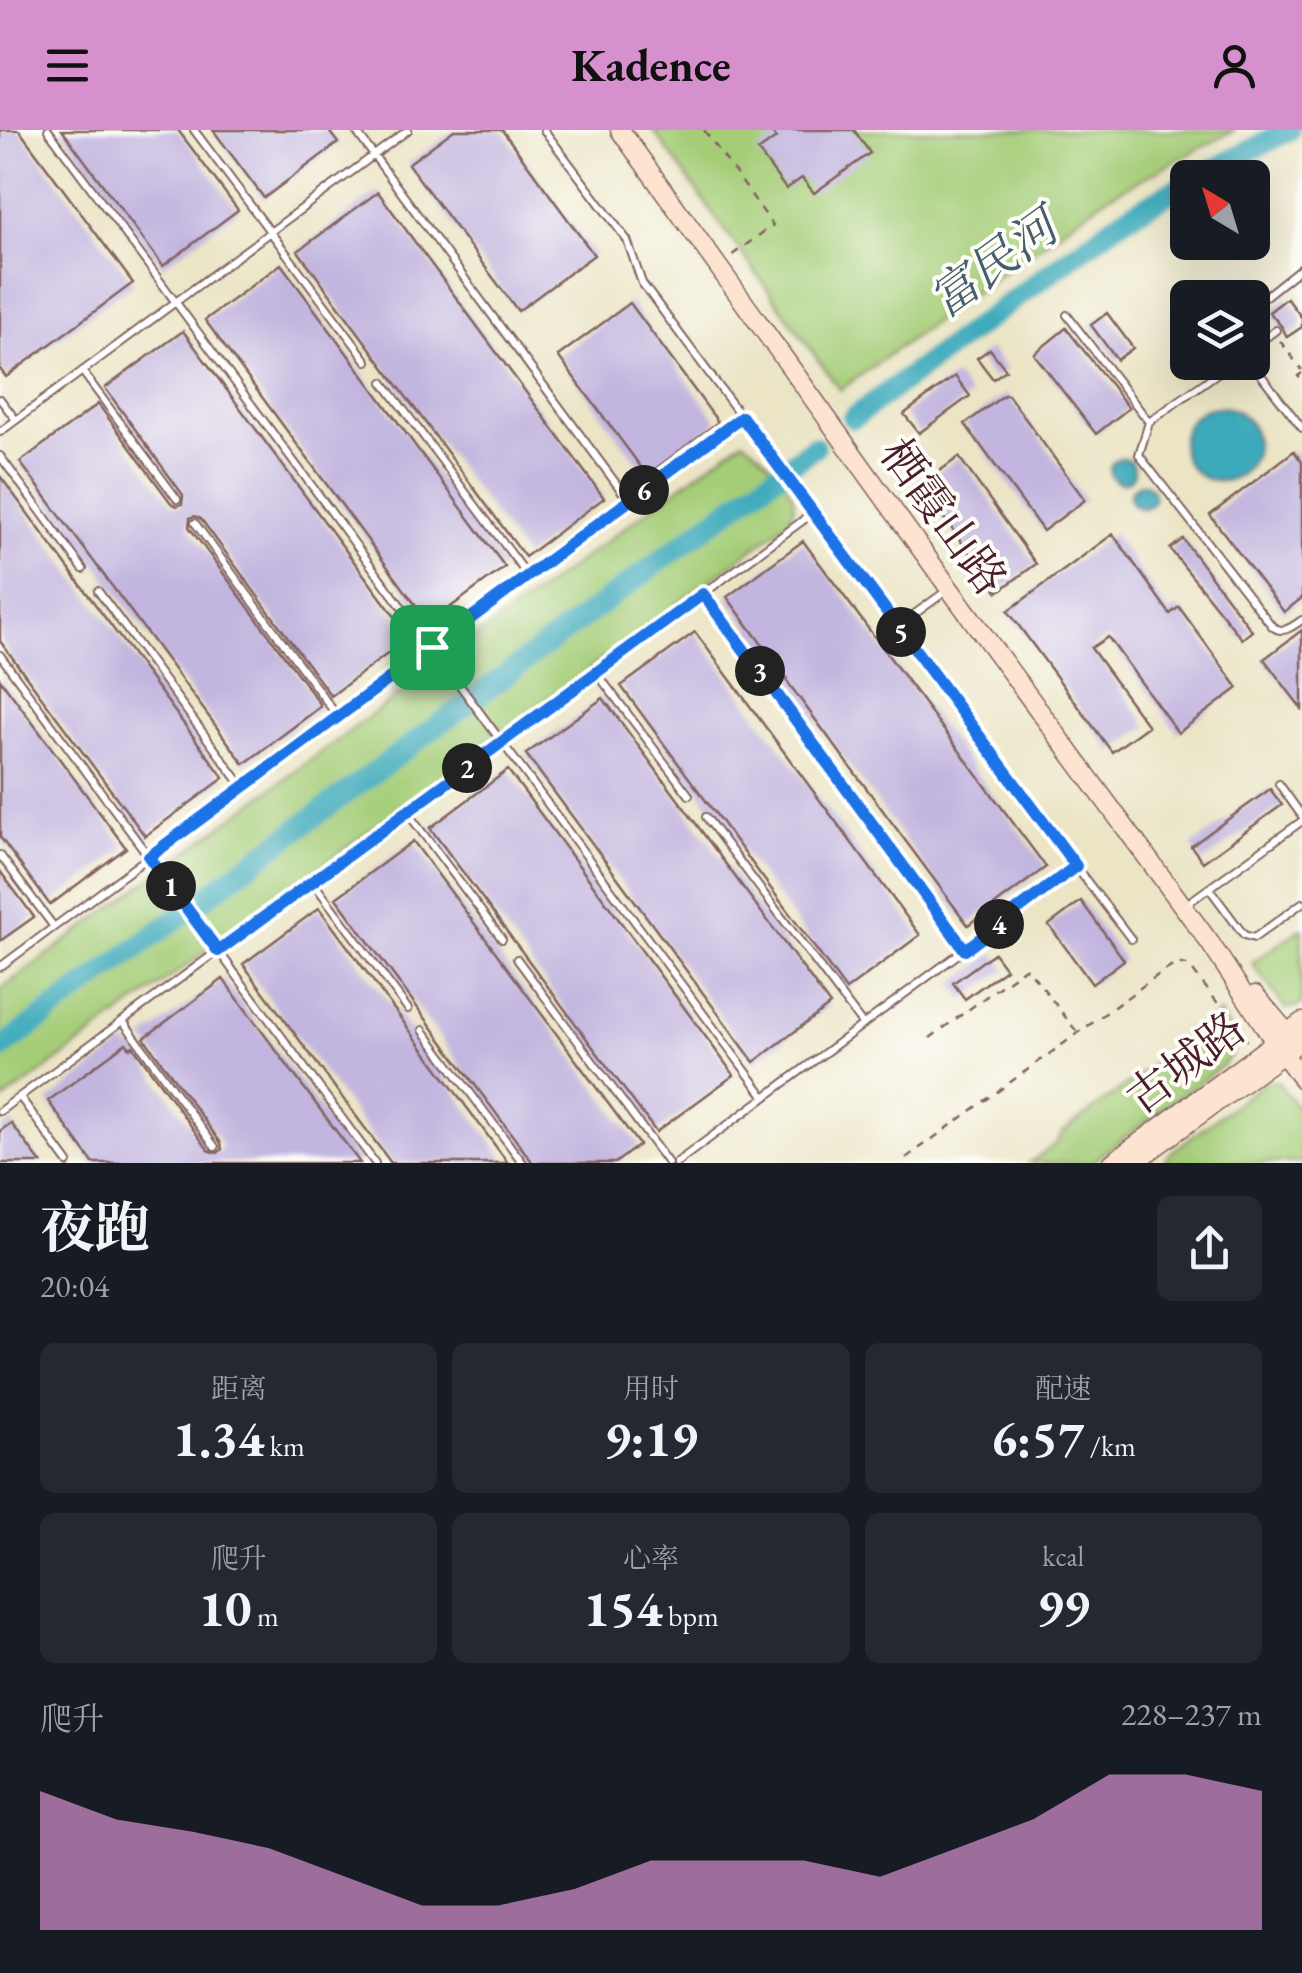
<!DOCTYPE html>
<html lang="zh">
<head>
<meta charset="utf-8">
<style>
	:root { --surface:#171b24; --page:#242831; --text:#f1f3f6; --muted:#9ea1a6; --accent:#d690ce }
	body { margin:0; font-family:"EB Garamond","Noto Serif SC",serif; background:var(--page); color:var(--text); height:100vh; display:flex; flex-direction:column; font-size:38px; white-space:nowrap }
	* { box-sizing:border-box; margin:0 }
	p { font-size:32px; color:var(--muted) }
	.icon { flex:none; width:55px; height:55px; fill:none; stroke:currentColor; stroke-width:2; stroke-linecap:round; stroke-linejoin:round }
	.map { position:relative; height:1033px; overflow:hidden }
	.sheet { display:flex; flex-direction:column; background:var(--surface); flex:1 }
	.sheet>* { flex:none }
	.needle { width:65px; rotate:322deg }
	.controls { position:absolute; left:1170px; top:30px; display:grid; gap:20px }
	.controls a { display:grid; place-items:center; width:100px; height:100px; border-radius:15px; background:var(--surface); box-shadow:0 10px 40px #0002; font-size:50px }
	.pin { position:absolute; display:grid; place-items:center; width:85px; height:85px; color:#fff; margin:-42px; border-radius:20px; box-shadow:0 5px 15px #0006 }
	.km { position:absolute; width:50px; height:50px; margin:-25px; border-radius:50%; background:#222; color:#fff; font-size:28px; line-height:50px; text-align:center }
	.round { display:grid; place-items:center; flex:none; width:105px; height:105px; border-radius:15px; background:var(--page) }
	.overview { display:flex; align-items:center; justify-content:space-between; height:170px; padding:0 40px }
	h1 { font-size:55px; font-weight:700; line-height:75px }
	.stats { display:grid; grid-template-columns:repeat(3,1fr); gap:15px; height:170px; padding:10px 40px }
	.stats div { display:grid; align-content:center; border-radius:15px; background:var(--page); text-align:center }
	.stats b { font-size:50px; font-weight:700 }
	.stats small { font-size:28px; font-weight:400 }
	.stats p { font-size:28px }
	.chart { height:280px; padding:20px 40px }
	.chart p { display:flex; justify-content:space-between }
	.chart svg { width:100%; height:180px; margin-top:10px; fill:var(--accent); opacity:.7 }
	header { display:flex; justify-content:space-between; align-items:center; height:130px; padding:0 40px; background:var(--accent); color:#111; font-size:45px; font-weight:700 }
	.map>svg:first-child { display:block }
</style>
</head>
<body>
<header><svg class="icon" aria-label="menu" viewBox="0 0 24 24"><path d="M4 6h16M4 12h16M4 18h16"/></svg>Kadence<svg class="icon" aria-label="person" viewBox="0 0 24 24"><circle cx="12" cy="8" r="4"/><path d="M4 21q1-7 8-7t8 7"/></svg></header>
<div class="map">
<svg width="1302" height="1033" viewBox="0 0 1302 1033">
	<rect width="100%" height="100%" fill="#fdfcf7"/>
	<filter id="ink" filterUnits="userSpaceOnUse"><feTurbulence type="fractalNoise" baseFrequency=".01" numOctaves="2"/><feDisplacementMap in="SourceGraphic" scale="20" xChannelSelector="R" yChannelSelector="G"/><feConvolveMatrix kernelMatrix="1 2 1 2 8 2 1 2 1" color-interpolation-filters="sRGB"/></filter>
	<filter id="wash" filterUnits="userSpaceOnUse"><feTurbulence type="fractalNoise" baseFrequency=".0048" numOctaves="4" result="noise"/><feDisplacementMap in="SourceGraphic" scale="40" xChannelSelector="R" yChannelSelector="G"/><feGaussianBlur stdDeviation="2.25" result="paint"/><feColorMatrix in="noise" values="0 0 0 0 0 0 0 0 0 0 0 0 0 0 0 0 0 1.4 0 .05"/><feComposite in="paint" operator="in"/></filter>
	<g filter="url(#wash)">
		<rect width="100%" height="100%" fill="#ebe5c6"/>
		<path fill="#a5cd78" stroke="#787652" stroke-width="2.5" d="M653 0H1235L1107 67 840 260Z
			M743 310C757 317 794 357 794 373 794 384 785 393 778 400L0 973V860Z
			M1302 798V875L1286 879 1252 833Z
			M1219 883 1236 910 1231 925 1224 934 1090 1033H1029L1057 1013 1062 1003 1203 898Z
			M1277 951 1302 984V1033H1164L1170 1023 1265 952Z"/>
		<path fill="#3daabc" stroke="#446474" stroke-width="2.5" d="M1182 314a37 37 0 1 1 74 0a37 37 0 1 1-74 0Z
			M1110 340a12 12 0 1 1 24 0a12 12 0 1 1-24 0Z
			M1130 366a12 12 0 1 1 24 0a12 12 0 1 1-24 0Z"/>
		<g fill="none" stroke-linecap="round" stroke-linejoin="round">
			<path stroke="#3daabc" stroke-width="22" d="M1198 48 1289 0
				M853 288 1124 88 1188 53
				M0 919 814 317"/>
		</g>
		<g id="blocks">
			<path fill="#c2b5df" d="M0 0H19L133 153 6 247 0 239Z
				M62 0H178L238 80 163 136Z
				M213 0H328L338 13 264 68Z
				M454 0H502L594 125 518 181 408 34Z
				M770 0H854L870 23 814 63 802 48 786 59 758 21 776 8Z
				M378 62 604 368 525 427 298 121Z
				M281 134 505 437 429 493 205 190Z
				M1287 168 1302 188V197L1287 207 1282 197 1269 182Z
				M630 173 718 292 647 345 558 226Z
				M1107 183 1133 218 1117 230 1091 195Z
				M1066 198 1129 278 1096 304 1034 224Z
				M183 201 410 507 331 566 201 389 195 386 190 388 189 397 320 574V577L244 634 20 332 98 274 171 373 177 376 182 374 183 365 105 258Z
				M990 219 1006 240 993 249 977 228Z
				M955 246 970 266 919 303 904 284Z
				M1004 265H1008L1085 370 1043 401 965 294Z
				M1294 321 1302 332V468L1284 482 1210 385Z
				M959 327 1036 434 998 462 920 355Z
				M0 346 224 648 145 706 0 511Z
				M1113 404 1170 484 1179 477 1238 558 1178 603 1108 507 1091 518 1148 596 1112 622 1008 481Z
				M1183 409 1252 501 1242 509 1170 419Z
				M803 411 1046 737 968 795 786 550 787 548 727 467Z
				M1302 500V579L1264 529Z
				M695 502 920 805 846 860 621 556Z
				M0 549 126 718 50 775 0 707Z
				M603 568 830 875 754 932 526 624Z
				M508 640 734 945 656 1002 430 698Z
				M1270 659 1282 675 1203 732 1191 716Z
				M413 711 639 1015 615 1033H533L336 768Z
				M0 741 34 787 0 811Z
				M1081 771 1124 830 1092 854 1049 795Z
				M319 778 508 1033H391L243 834Z
				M994 823 1006 839 965 869 953 853Z
				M223 849 360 1033H93L48 971 126 913 130 918 133 916 209 1021 218 1023 222 1019 221 1013 144 908Z
				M11 993 41 1033H0V1001Z"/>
		</g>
	</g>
	<g filter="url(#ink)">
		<use href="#blocks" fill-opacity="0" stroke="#826461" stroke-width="2.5"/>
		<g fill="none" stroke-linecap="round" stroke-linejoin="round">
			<defs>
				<path id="lane" d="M48 0 765 967
					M194 0 367 231
					M355 0 629 371
					M544 0 627 110 642 153 1076 737 676 1033
					M1252 177 1302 137
					M1067 185 1149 292
					M1252 218 1276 200
					M1233 232 1149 292 1139 325 1272 496C1282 505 1292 497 1302 490
					M1251 232 1302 298
					M82 241 177 369
					M383 252 528 446
					M0 269 16 290
					M0 302 408 0
					M0 326 83 439
					M195 393 338 587
					M98 461 243 657
					M703 464 965 820
					M898 496 949 459
					M0 525 375 1033
					M596 542 689 665
					M1279 654 1302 686
					M407 682 502 809
					M706 687 863 895
					M0 725 54 797
					M1076 737 1131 809
					M313 752 408 879
					M1209 758 1244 805 1254 808 1302 773
					M1184 776 1302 691
					M517 829 668 1033
					M0 837 742 287
					M123 891 215 1017
					M423 900 523 1033
					M20 967 68 1033
					M0 981 813 383"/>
				<path id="secondary" d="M620 0 949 458 1210 813 1275 912 1302 949
					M1255 865 1293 910
					M1112 1033 1302 892
					M1133 1033 1302 910"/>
			</defs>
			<use href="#lane" stroke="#826461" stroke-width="10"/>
			<use href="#secondary" stroke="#826461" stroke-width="21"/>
			<path stroke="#826461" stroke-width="2.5" stroke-dasharray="8 8" stroke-linecap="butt" d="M704 0 773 95 731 126
				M1280 211 1302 240
				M1302 243 1298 246 1302 251
				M930 908 1025 838 1029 840 1077 902
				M906 1028 1158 845C1168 839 1179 829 1190 837L1247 911"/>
			<use href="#lane" stroke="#fff" stroke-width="6"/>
			<use href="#secondary" stroke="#fde4d1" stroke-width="18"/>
		</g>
	</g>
	<g fill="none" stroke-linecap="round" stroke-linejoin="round" filter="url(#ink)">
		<defs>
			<path id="route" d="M742 287 1076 736 965 820 703 464 218 821 149 727Z"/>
		</defs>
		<use href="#route" stroke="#fff" stroke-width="20"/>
		<use href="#route" stroke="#1a73e8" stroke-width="12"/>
	</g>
	<g text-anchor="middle" stroke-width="8" stroke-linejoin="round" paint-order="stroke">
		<g font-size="45" fill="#4a1f2b" stroke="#fdfcf7">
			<text transform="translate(944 386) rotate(54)" y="16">栖霞山路</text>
			<text transform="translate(1185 932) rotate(-37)" y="16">古城路</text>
		</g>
		<g font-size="48" font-style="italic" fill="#445e6c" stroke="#fdfcf7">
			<text transform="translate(993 133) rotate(-36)" y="17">富民河</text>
		</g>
	</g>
</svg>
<div class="controls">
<a><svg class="needle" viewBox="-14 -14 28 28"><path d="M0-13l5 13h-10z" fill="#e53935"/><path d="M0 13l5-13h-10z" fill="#9ea1a6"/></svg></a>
<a><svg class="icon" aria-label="layers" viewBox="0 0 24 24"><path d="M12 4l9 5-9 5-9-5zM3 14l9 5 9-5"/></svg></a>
</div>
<div class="pin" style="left:432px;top:517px;background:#1e9e55"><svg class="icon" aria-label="arrive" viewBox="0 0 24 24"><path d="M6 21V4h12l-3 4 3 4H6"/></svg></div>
<b class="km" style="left:171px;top:756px">1</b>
<b class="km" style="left:467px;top:638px">2</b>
<b class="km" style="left:760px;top:541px">3</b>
<b class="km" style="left:999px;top:794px">4</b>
<b class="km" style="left:901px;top:502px">5</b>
<b class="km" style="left:644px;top:360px">6</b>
</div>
<section class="sheet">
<div class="overview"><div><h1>夜跑</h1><p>20:04</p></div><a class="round"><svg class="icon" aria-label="share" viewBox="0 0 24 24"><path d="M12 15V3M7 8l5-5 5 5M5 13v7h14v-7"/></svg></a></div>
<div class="stats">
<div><p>距离</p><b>1.34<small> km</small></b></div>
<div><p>用时</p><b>9:19</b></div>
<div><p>配速</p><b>6:57<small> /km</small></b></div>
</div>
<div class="stats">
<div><p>爬升</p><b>10<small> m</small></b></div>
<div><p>心率</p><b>154<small> bpm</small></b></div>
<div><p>kcal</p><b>99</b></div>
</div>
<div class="chart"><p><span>爬升</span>228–237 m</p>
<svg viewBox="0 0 160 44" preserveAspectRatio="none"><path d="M0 44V10L10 17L20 20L30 24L40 31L50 38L60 38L70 34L80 27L90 27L100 27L110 31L120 24L130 17L140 6L150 6L160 10V44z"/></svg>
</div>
</section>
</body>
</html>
